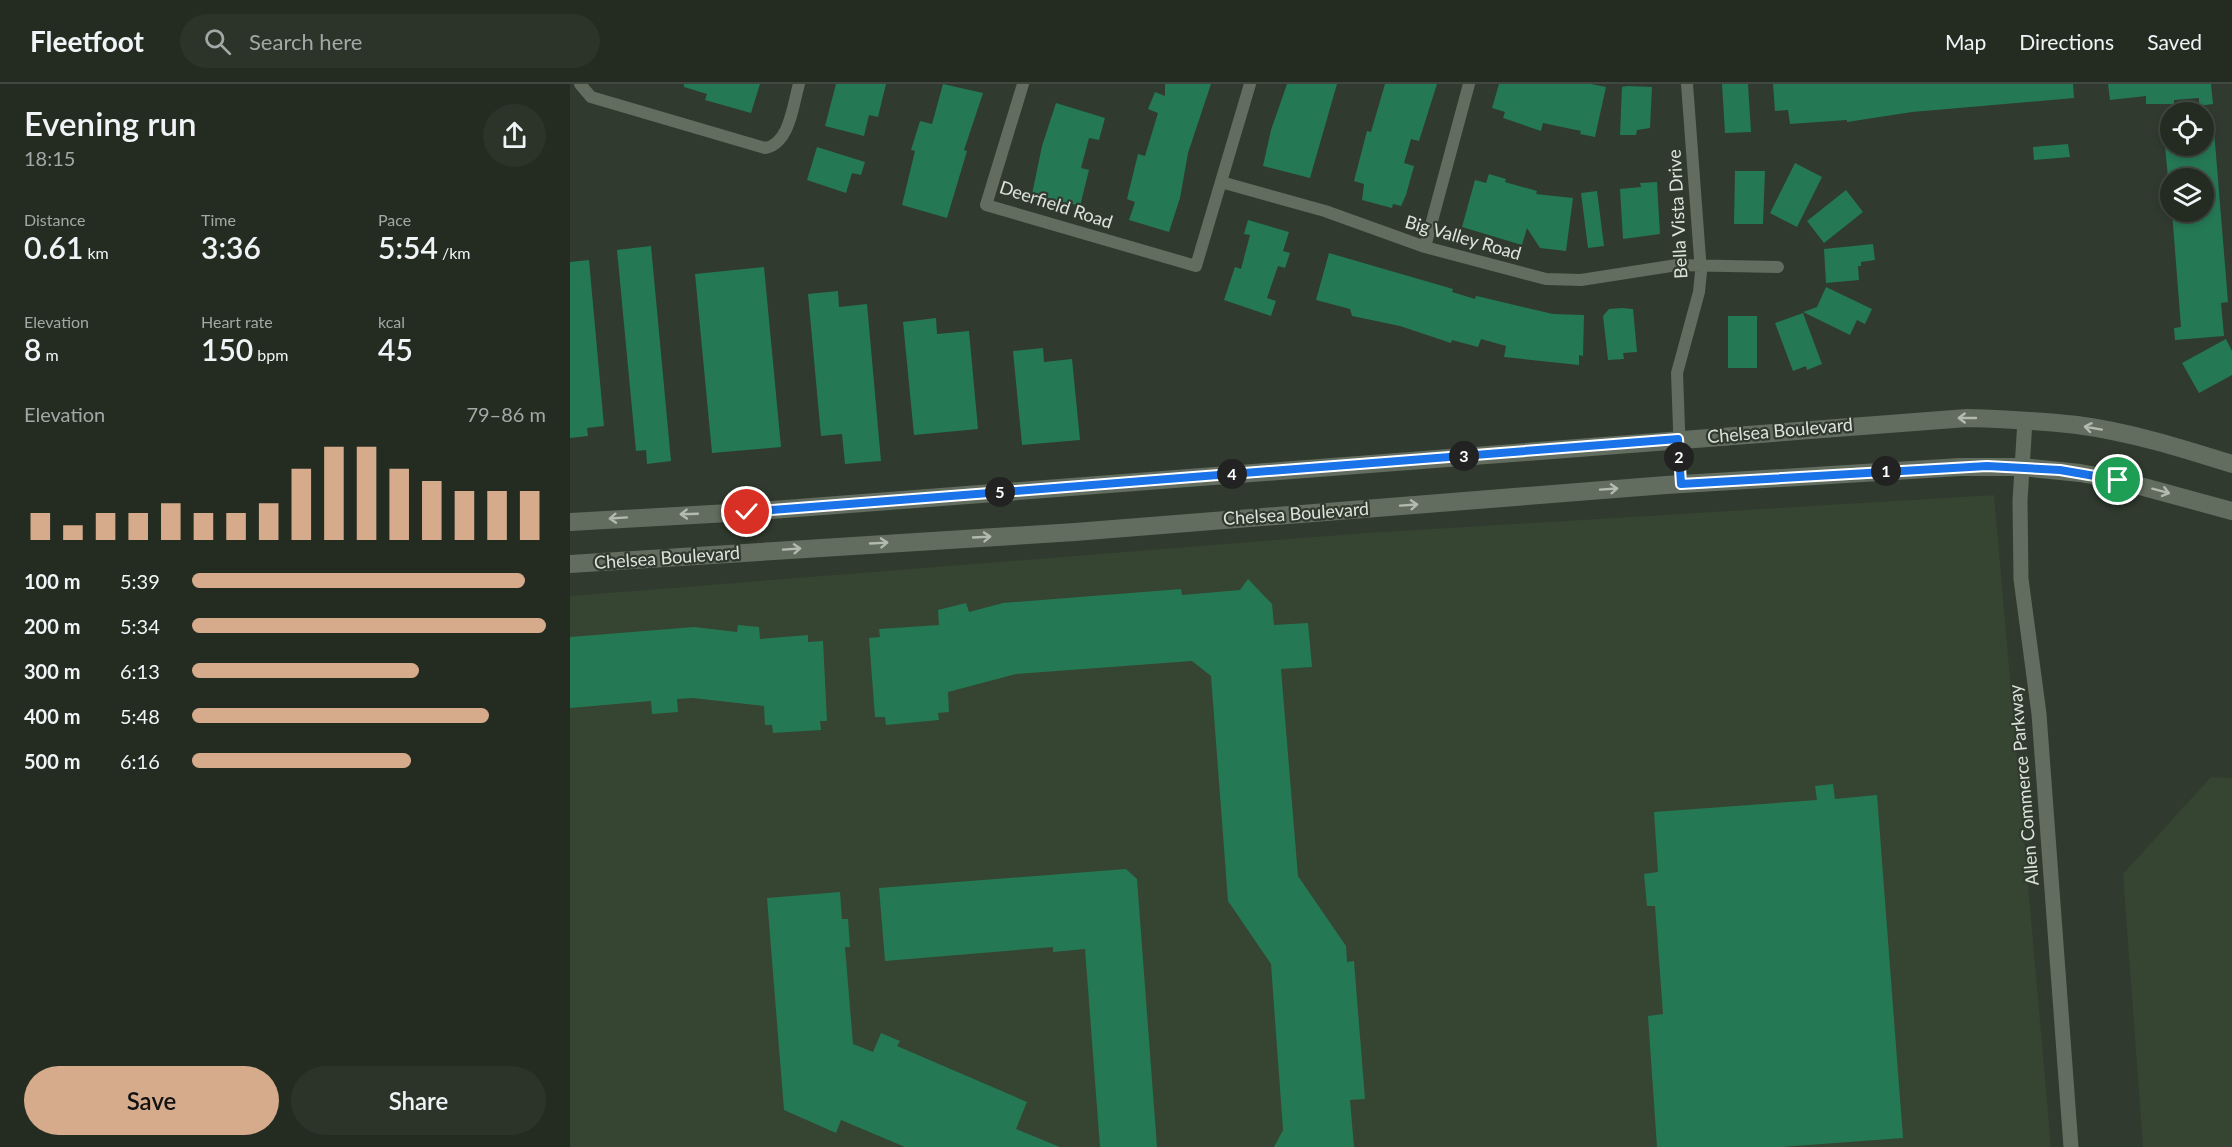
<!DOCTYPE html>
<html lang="en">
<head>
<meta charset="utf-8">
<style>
	:root { --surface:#242c22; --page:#2c342a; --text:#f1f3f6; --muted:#a3a7a5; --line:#414840; --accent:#d6ab8b }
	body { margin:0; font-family:Lato,sans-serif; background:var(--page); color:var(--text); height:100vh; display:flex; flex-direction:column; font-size:22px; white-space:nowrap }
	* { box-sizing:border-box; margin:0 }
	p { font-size:20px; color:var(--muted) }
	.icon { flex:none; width:33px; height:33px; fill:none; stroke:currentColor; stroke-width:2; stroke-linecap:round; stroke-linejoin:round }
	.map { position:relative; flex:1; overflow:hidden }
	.sheet { display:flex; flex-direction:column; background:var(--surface); width:570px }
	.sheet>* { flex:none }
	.controls { position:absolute; left:1590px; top:18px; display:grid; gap:12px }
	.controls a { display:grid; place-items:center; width:54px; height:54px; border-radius:50%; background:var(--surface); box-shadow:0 3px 9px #0003,0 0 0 2px var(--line); font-size:30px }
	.pin { position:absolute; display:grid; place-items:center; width:51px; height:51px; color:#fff; margin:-26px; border:3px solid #fff; border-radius:50%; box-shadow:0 2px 6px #0007 }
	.km { position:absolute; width:30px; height:30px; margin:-15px; border-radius:50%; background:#222; color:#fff; font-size:16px; line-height:30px; text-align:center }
	.round { display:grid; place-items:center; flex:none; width:63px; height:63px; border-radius:32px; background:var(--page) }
	.headline { display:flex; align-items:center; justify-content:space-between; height:102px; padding:0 24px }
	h1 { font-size:33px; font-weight:600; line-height:45px }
	.metrics { display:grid; grid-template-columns:repeat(3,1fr); gap:9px; height:102px; padding:6px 24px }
	.metrics div { display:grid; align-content:center }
	.metrics b { font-size:30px; font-weight:600 }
	.metrics small { font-size:16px; font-weight:400 }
	.metrics p { font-size:16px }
	.chart { height:168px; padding:12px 24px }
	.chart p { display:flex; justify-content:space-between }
	.chart svg { width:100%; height:108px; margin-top:6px; stroke:var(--accent); stroke-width:6 }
	.button { display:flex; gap:12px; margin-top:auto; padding:12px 24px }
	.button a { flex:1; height:69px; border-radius:36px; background:var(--accent); color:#111; font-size:24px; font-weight:600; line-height:69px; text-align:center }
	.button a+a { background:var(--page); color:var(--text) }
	ul { padding:0 24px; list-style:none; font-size:20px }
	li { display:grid; grid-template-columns:96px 72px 1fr; align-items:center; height:45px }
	li i { height:15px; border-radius:8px; background:var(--accent) }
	header { display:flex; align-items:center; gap:36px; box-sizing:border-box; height:84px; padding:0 30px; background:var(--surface); border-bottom:2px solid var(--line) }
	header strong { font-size:28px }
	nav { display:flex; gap:33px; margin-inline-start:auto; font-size:21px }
	.search { width:420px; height:54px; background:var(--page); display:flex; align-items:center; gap:15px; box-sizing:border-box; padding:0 21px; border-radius:33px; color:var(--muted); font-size:22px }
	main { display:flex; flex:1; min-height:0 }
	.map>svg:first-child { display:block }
</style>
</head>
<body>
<header>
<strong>Fleetfoot</strong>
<div class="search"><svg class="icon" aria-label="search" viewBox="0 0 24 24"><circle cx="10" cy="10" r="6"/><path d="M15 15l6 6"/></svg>Search here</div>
<nav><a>Map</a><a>Directions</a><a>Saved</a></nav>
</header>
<main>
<section class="sheet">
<div class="headline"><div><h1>Evening run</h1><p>18:15</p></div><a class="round"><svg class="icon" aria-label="share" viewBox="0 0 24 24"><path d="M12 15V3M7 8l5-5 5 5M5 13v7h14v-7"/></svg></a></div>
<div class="metrics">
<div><p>Distance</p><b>0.61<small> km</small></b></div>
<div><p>Time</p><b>3:36</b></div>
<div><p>Pace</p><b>5:54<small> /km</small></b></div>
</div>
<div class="metrics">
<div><p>Elevation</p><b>8<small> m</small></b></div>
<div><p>Heart rate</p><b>150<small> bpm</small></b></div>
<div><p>kcal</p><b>45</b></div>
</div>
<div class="chart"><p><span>Elevation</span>79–86 m</p>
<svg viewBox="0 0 160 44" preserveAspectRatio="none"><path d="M5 44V33M15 44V38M25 44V33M35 44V33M45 44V29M55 44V33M65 44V33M75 44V29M85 44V15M95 44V6M105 44V6M115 44V15M125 44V20M135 44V24M145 44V24M155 44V24"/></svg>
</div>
<ul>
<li><b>100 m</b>5:39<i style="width:94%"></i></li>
<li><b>200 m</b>5:34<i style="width:100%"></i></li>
<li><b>300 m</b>6:13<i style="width:64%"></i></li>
<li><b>400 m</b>5:48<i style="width:84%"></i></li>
<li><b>500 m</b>6:16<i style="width:62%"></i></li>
</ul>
<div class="button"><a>Save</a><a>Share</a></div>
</section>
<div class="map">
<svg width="1662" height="1063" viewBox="0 0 1662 1063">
	<rect width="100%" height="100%" fill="#303a2e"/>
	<path fill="#364432" d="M1424 411 1481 1063H0V512L795 449Z
		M1641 693 1662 694V1063H1573L1553 790Z"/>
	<path fill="#257854" d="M114 0H190L181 29 135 16 137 10 114 3Z
		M266 0H316L308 33 299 31 294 52 255 42Z
		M373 0 413 9 394 66 397 67 377 134 332 121 345 67 341 66 350 37 362 40Z
		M595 0H641L618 69 610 114 599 148 559 136 565 118 557 115 568 70 575 72 588 29 578 25 585 8 595 12Z
		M717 0H767L740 94 693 82 701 46Z
		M815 0H867L849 57 841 55 834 79 844 82 836 111 831 122 823 120 822 124 792 116 794 100 784 97 797 47 801 48Z
		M929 0H1021L1036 3 1025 53 1010 50 1011 47 973 39 971 47 933 34 935 28 922 24Z
		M1152 0H1178L1181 48 1155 49Z
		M1203 0H1503L1504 14 1342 28 1277 38V36L1220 40 1218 26 1205 27Z
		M1538 0H1641L1643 20 1629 22V14L1604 16V20H1576V12L1540 16Z
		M1057 2 1082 3 1080 44 1067 46 1066 51H1050L1052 3Z
		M486 19 535 34 529 56 519 54 511 84 519 86 510 122 462 110 472 62Z
		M1634 34H1643L1658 218 1651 219 1654 252 1605 256 1604 244 1611 243 1602 128H1634V94H1598L1595 62H1634Z
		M1498 60 1500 73 1464 76 1463 63Z
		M247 63 295 78 291 91 282 89 276 109 237 96Z
		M1225 79 1252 93 1227 143 1200 129Z
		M1165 87H1195L1193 140H1164Z
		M919 90 936 95 935 98 967 107 966 110 1003 114 996 167 970 164 957 144 952 161 892 143 905 96 916 99Z
		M1087 98 1090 150 1053 155 1050 105 1071 103 1070 99Z
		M1276 106 1293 128 1254 159 1237 137Z
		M1027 107 1034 162 1018 164 1011 109Z
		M678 136 719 148 713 167 720 169 715 184 708 182 697 214 706 217 701 232 654 216 665 183 671 185 680 151 674 150Z
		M1303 160 1305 176 1291 178V182H1288L1289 196 1256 199 1254 165Z
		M81 162 101 377 77 380 76 366 66 367 47 166Z
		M759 169 883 205 882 208 905 215 906 212 911 213 983 230 1014 231 1013 272 1009 271V281L934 273 936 262 911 255 908 263 882 256 881 259 830 242 782 232 780 225 746 216Z
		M19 176 34 342 17 344 18 352 0 354V178Z
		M194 183 211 363 142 369 125 190Z
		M1256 203 1302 225 1295 240 1287 236 1280 251 1233 228 1247 223Z
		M268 207 269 223 297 220 311 377 275 380 272 350 251 352 238 210Z
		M1052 224 1063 225 1067 268 1053 269 1054 275 1038 276 1033 232 1039 225Z
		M1233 229 1252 280 1237 286 1236 282 1223 287 1205 239Z
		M1158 232H1187V284H1158Z
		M366 234 367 250 399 247 408 345 344 351 333 238Z
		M1656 255 1662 267V291L1629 309 1612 279Z
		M473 264 474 278 502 275 510 356 452 361 443 267Z
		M678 495 702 520 704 541 738 539 742 583 711 585 728 792 776 862 777 878 784 877 795 1015 780 1016 784 1063H704L713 1046 701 880 658 817 641 592 622 577 446 590 378 608 379 628 368 629 369 636 316 641 315 633H305L299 554 310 553 309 545 369 541 368 526 396 519 399 528 433 519 611 505 612 511 670 506Z
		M168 541 189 543 190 555 238 551V558L253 557 257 637H250L251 646 203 649 202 641H195L194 622 123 614 107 615 108 628 82 630 81 617 0 624V553L124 543 167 548Z
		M1263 700 1265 715 1307 711 1333 1054 1211 1063H1087L1078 932 1093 930 1085 822H1077L1074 790 1088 788 1084 728 1247 716 1245 702Z
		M556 785 567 795 587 1063H530L515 865 483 868V863L315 877 309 804Z
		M270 808 272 835H278L280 863H275L283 960 303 968 311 949 330 957 327 962 457 1018 446 1045 490 1063H335L271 1036 266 1049 214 1026 197 814Z"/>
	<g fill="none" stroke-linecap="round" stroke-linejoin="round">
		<path stroke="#626d5f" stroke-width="12" d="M10 0 21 13 195 64C220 60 223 20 229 0
			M453 0 416 121 626 182 680 0
			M651 98 755 127 855 163 976 195 1011 196 1107 181 1208 183
			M855 163 899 0
			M1111 400 1107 289 1129 208 1131 188 1117 0"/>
		<path stroke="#626d5f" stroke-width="15" d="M1455 336 1450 417 1451 495 1469 630 1501 1063"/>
		<path stroke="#626d5f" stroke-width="18" d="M0 438 177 428 1397 334C1433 335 1470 337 1507 341 1560 348 1611 364 1662 380
			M0 480 505 448 1096 401 1390 383H1451L1510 389 1548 396 1662 427"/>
	</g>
	<defs><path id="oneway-shaft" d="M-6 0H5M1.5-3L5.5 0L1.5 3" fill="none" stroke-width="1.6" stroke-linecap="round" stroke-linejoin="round" transform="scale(1.5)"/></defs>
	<g stroke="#b2bab0">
		<use href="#oneway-shaft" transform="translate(1397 334) rotate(180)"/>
		<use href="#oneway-shaft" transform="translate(1523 344) rotate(-170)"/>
		<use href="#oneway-shaft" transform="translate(1039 405) rotate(-4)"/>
		<use href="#oneway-shaft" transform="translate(1591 407) rotate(15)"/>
		<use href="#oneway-shaft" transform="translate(839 421) rotate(-4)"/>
		<use href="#oneway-shaft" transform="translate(119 430) rotate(178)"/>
		<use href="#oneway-shaft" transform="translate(48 434) rotate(176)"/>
		<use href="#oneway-shaft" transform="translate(412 453) rotate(-3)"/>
		<use href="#oneway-shaft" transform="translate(309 459) rotate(-3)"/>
		<use href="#oneway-shaft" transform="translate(222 465) rotate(-4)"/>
	</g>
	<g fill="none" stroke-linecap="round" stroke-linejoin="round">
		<defs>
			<path id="route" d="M177 428 1108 355 1111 400 1417 382 1490 386 1548 396"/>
		</defs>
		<use href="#route" stroke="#fff" stroke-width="12"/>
		<use href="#route" stroke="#1a73e8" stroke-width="8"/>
	</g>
	<g text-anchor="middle" stroke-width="4.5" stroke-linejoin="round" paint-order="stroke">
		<g font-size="18" fill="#dde3db" stroke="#303a2e">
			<text transform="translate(486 121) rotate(18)" y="6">Deerfield Road</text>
			<text transform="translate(1108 130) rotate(-93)" y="6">Bella Vista Drive</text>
			<text transform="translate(893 154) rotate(16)" y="6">Big Valley Road</text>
			<text transform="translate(1210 347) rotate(-5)" y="6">Chelsea Boulevard</text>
			<text transform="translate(726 430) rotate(-4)" y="6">Chelsea Boulevard</text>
			<text transform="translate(97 474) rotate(-4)" y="6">Chelsea Boulevard</text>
			<text transform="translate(1454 701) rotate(-95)" y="6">Allen Commerce Parkway</text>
		</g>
	</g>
</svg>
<div class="controls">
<a><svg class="icon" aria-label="locate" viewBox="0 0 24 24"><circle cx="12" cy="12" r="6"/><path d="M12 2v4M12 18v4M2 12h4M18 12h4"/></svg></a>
<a><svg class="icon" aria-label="layers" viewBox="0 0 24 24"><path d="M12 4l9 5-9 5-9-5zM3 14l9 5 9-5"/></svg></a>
</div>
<div class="pin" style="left:1548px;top:396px;background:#1e9e55"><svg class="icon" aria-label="arrive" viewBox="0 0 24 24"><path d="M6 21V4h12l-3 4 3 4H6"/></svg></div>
<div class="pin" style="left:177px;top:428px;background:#d93025"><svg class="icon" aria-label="check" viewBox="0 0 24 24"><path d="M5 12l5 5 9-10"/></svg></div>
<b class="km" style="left:1316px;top:387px">1</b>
<b class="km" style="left:1109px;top:373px">2</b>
<b class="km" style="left:894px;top:372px">3</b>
<b class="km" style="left:662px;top:390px">4</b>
<b class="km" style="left:430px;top:408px">5</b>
</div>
</main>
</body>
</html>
